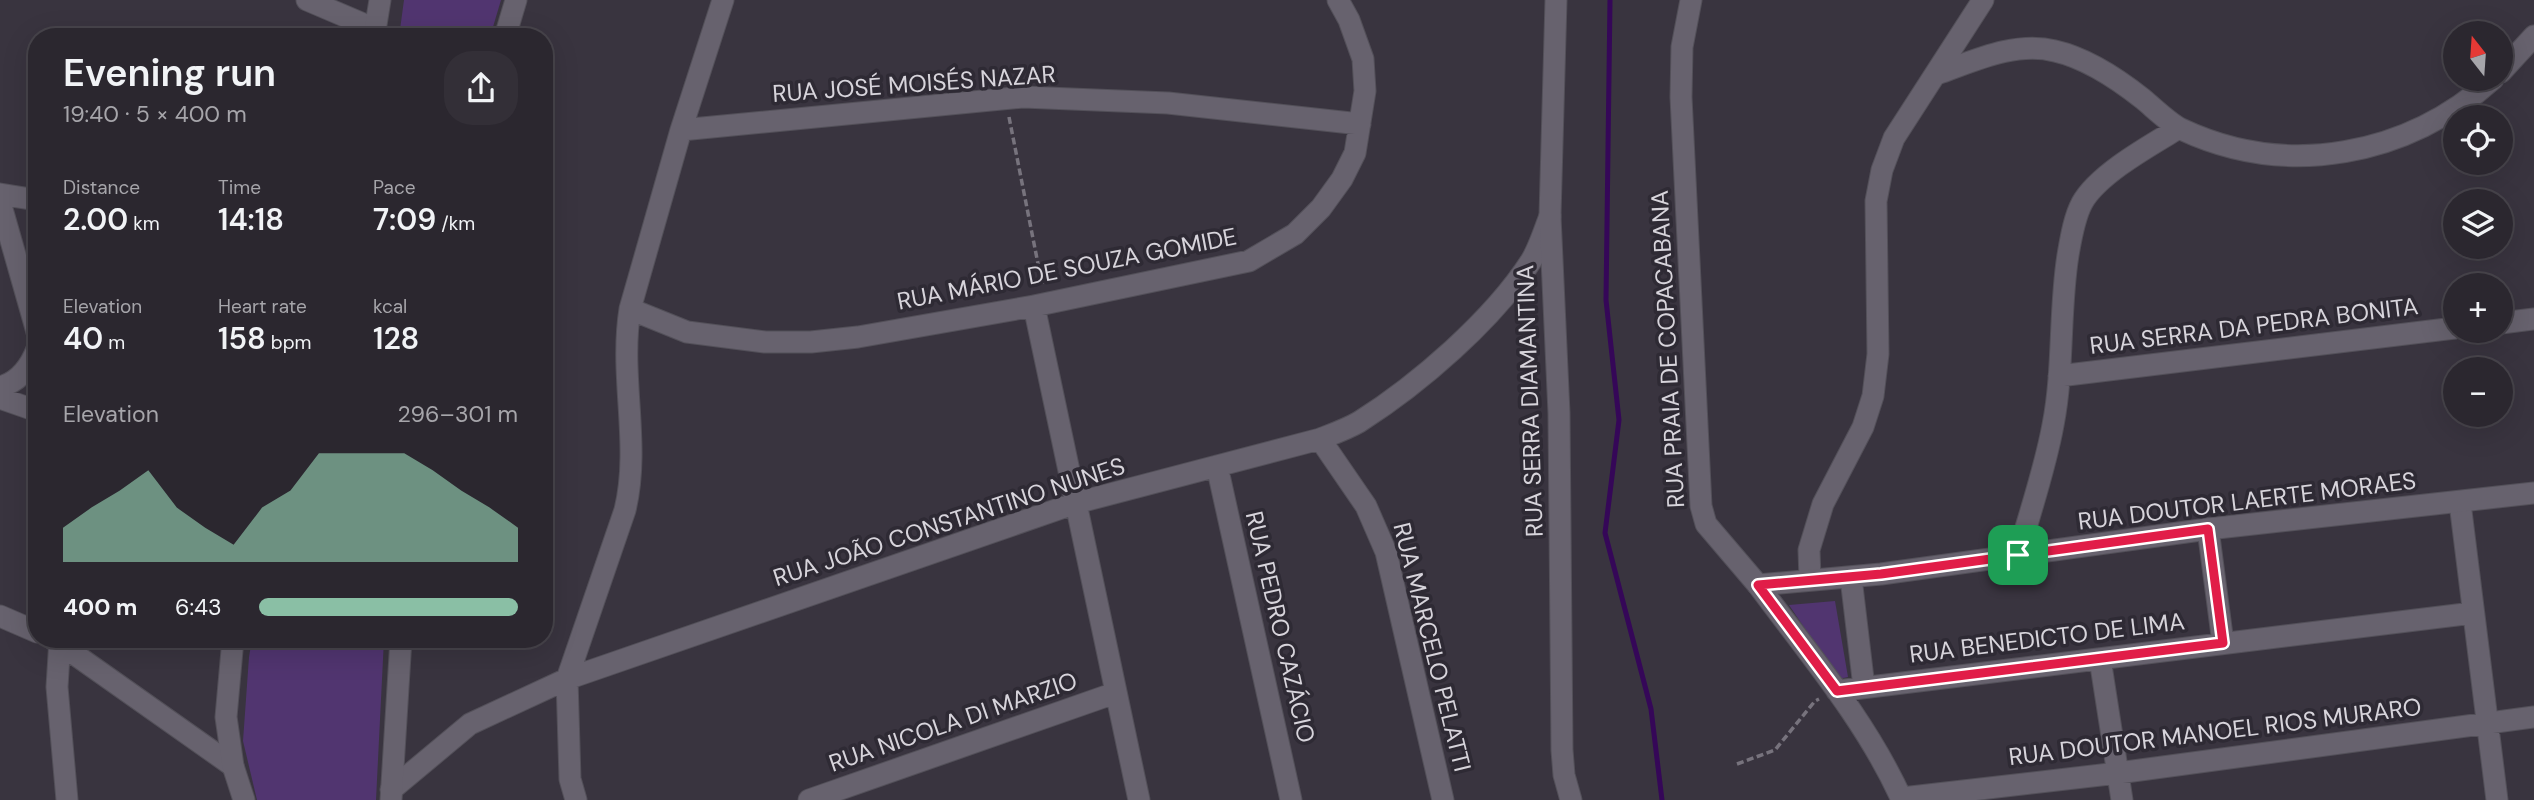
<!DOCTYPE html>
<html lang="en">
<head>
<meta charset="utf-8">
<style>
	:root { --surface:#2b272f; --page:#332f37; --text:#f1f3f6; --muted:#a6a5aa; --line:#47444b; --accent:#8abfa5 }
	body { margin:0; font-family:"DM Sans",sans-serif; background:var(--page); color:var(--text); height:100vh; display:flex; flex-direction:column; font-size:26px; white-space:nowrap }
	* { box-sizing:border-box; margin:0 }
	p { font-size:23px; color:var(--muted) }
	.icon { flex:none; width:38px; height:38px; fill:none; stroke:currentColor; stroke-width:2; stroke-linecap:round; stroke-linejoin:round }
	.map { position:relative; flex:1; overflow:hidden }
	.drawer { position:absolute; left:28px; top:28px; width:525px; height:620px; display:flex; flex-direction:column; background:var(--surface); border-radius:28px; box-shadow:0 7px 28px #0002,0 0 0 2px var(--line) }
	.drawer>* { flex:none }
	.needle { width:46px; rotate:343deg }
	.tools { position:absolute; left:2443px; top:21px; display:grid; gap:14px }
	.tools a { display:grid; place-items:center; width:70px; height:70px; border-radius:50%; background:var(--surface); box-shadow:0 7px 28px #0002,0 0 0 2px var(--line); font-size:35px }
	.pin { position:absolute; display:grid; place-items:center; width:60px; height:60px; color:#fff; margin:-30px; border-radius:14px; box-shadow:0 4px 10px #0006 }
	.round { display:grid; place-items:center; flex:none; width:74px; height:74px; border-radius:28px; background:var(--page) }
	.overview { display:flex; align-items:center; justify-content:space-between; height:119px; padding:0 35px }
	h1 { font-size:38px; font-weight:600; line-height:52px }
	.metrics { display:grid; grid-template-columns:repeat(3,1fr); gap:10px; height:119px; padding:7px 35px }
	.metrics div { display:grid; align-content:center }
	.metrics b { font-size:30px; font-weight:600 }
	.metrics small { font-size:19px; font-weight:400 }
	.metrics p { font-size:19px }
	.chart { height:196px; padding:14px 35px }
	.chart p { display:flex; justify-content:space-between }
	.chart svg { width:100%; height:126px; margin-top:7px; fill:var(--accent); opacity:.7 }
	ul { padding:0 35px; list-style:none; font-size:23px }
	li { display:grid; grid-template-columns:112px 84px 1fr; align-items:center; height:52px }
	li i { height:18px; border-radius:9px; background:var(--accent) }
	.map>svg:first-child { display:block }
</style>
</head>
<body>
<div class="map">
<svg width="2534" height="800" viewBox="0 0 2534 800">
	<rect width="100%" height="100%" fill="#39343f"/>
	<path fill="#513570" d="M404 0H501L490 37H399Z
		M1835 601 1848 677 1839 679 1789 605Z
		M252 639H384L376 800H257L243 741 249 657Z"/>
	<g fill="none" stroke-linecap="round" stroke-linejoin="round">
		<path stroke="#350758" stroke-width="5" d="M1610 0 1606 300 1619 420 1605 533 1651 709 1662 800"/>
		<defs>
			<path id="minor" d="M307 0 375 29
				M2501 72 2534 36
				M1937 74C1974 61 2015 41 2055 51 2086 58 2119 80 2143 99 2155 109 2168 122 2181 129 2287 179 2408 156 2493 79
				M681 130 1023 97 1168 103 1360 124
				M0 194 37 200
				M0 202 37 332
				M1034 306 1139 800
				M630 309 687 332 765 342H811L858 337 1034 306 1249 261 1295 234 1321 208 1342 179 1355 153 1365 91 1363 59 1349 20 1338 0
				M2501 323 2534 319
				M2059 376 2455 328
				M0 387C19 382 30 367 37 349
				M0 398 37 411
				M1320 439 1366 506 1386 552 1443 800
				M1217 466 1291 800
				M2460 503 2497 800
				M2208 529 2223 643
				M2018 555C2030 512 2045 469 2053 425 2064 369 2059 311 2068 255 2071 238 2074 218 2082 203 2098 174 2151 145 2179 128
				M1851 578 1864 687
				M1810 579 1809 550 1823 504 1863 427 1873 396 1878 354 1876 201 1882 170 1894 138 1983 0
				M1758 585C1809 654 1867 722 1902 800
				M0 616 37 632
				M53 639 233 766
				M60 639 57 687 67 800
				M2100 659 2122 800
				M1837 691 2473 613
				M391 790 470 724 567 679 1076 503 1320 439C1333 434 1347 429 1359 422 1419 384 1493 320 1531 261 1539 248 1544 231 1550 216
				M1902 798 2118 773 2534 717
				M576 800 570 779 567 679 625 510C641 444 619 377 630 309L681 130 723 0
				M809 800 1115 693"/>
			<path id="tertiary" d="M1556 0 1550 216 1559 413 1562 750 1564 775 1571 800
				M1691 0 1682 47 1681 97 1701 506 1706 524 1758 585 1881 574 2208 529 2534 493
				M374 37 380 0
				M505 37 516 0
				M233 639 226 717 233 766 244 800
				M391 800 401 639"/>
		</defs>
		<use href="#minor" stroke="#535059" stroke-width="23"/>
		<use href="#tertiary" stroke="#535059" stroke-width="23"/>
		<path stroke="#77737d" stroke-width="3.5" stroke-dasharray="7 3.5" stroke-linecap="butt" d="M1009 117 1042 284
			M1737 764 1775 750 1815 701 1819 699"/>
		<use href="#minor" stroke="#67626e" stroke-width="21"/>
		<use href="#tertiary" stroke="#67626e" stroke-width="21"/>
	</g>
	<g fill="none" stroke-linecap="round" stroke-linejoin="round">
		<defs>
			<path id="route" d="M2208 529 2223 643 1837 691 1758 585 1881 574Z"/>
		</defs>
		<use href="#route" stroke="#fff" stroke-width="14"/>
		<use href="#route" stroke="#e11d48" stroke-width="9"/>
	</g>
	<g text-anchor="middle" stroke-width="7" stroke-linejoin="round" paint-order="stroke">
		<g font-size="24" fill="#d7d4db" stroke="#2e2a34">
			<text transform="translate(914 84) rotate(-4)" y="8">RUA JOSÉ MOISÉS NAZAR</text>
			<text transform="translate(1067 269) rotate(-11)" y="8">RUA MÁRIO DE SOUZA GOMIDE</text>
			<text transform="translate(2254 326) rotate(-7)" y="8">RUA SERRA DA PEDRA BONITA</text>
			<text transform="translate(1668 349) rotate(-93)" y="8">RUA PRAIA DE COPACABANA</text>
			<text transform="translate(1530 401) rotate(-92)" y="8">RUA SERRA DIAMANTINA</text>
			<text transform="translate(2247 501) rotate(-7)" y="8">RUA DOUTOR LAERTE MORAES</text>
			<text transform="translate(949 522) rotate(-18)" y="8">RUA JOÃO CONSTANTINO NUNES</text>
			<text transform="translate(1280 627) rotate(77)" y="8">RUA PEDRO CAZÁCIO</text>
			<text transform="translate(2047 638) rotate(-7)" y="8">RUA BENEDICTO DE LIMA</text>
			<text transform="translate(1432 647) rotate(76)" y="8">RUA MARCELO PELATTI</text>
			<text transform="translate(953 722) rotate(-19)" y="8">RUA NICOLA DI MARZIO</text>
			<text transform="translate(2215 732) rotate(-7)" y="8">RUA DOUTOR MANOEL RIOS MURARO</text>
		</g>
	</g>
</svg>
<div class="tools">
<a><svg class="needle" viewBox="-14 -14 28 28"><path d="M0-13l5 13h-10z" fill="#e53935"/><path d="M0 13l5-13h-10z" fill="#a6a5aa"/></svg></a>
<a><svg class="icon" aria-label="locate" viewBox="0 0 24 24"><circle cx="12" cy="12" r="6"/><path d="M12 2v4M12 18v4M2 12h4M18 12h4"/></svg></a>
<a><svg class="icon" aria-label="layers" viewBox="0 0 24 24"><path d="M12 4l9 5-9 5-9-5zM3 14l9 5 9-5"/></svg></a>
<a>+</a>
<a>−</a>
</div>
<div class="pin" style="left:2018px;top:555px;background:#1e9e55"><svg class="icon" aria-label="arrive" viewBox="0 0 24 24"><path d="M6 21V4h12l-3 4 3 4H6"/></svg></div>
<section class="drawer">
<div class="overview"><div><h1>Evening run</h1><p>19:40 · 5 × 400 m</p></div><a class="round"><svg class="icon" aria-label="share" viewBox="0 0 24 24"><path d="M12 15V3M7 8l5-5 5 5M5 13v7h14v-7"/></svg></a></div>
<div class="metrics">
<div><p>Distance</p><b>2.00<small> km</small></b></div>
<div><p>Time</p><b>14:18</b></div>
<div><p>Pace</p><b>7:09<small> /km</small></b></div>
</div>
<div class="metrics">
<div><p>Elevation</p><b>40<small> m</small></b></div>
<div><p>Heart rate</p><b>158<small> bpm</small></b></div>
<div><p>kcal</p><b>128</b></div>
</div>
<div class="chart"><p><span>Elevation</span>296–301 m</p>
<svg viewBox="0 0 160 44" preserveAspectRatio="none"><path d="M0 44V32L10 25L20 19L30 12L40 25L50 32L60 38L70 25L80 19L90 6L100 6L110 6L120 6L130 12L140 19L150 25L160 32V44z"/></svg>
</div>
<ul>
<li><b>400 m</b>6:43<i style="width:100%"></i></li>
</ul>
</section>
</div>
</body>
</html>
